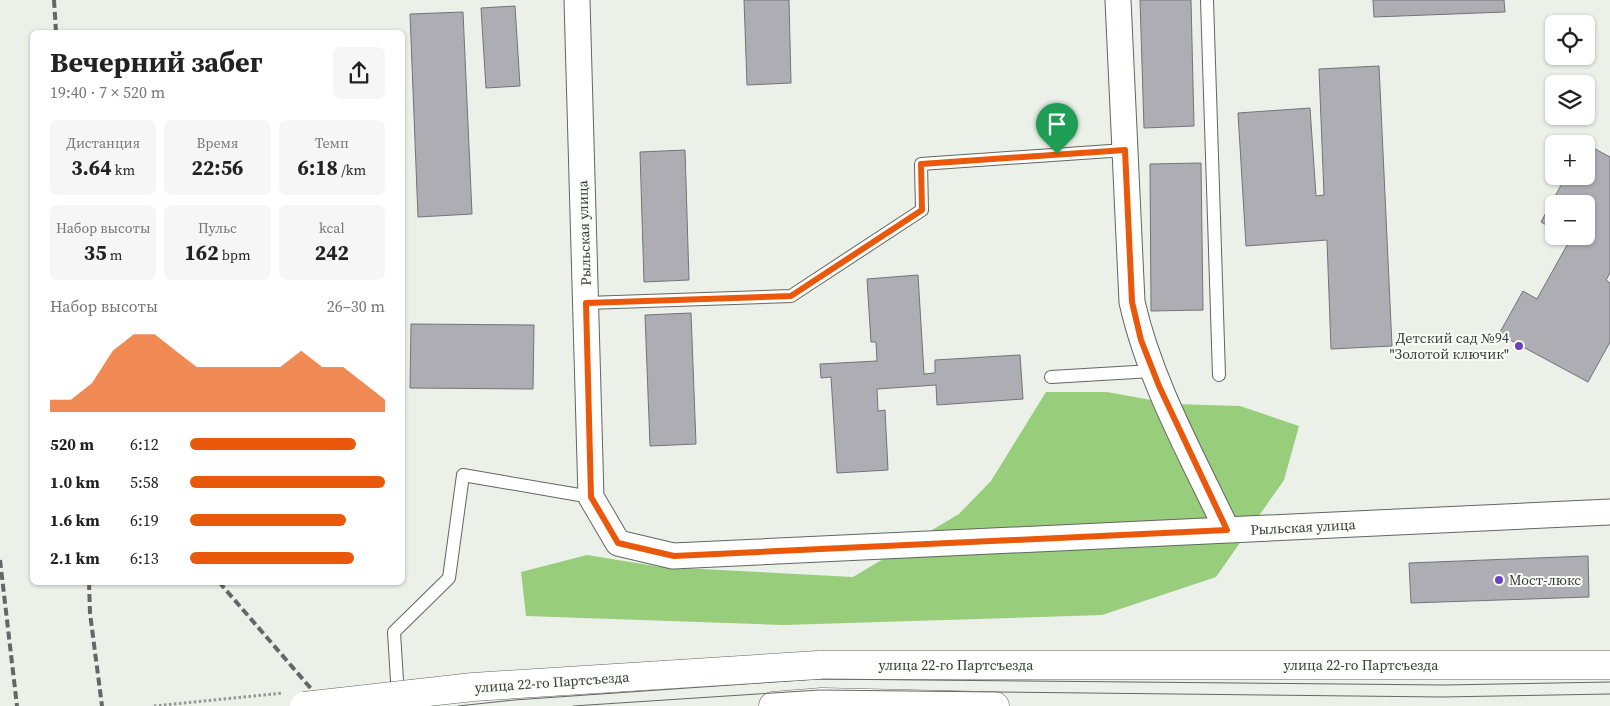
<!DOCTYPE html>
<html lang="ru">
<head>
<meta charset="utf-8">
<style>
	:root { --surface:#fff; --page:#f6f6f6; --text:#222; --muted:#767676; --accent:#ea580c }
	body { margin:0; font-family:"Source Serif 4",serif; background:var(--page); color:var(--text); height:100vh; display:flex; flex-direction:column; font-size:19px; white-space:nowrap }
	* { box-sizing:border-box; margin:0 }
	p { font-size:16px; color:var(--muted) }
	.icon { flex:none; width:28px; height:28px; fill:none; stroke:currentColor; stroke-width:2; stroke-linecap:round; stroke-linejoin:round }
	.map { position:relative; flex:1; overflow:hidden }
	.drawer { position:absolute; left:30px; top:30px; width:375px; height:555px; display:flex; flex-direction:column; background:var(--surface); border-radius:8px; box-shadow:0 1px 4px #0004 }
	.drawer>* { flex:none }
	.tools { position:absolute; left:1545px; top:15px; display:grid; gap:10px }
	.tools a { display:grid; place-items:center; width:50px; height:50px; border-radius:8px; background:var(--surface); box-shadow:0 1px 4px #0004; font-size:25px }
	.pin { position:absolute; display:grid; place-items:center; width:42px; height:42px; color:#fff; margin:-51px -21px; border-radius:50% 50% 50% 0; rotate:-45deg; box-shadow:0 0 5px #0007 }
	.pin .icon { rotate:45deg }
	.round { display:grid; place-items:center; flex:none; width:52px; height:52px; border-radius:8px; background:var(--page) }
	.summary { display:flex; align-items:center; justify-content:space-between; height:85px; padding:0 20px }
	h1 { font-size:28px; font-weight:700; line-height:38px }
	.figures { display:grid; grid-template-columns:repeat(3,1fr); gap:8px; height:85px; padding:5px 20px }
	.figures div { display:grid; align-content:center; border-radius:8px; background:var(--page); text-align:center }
	.figures b { font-size:21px; font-weight:700 }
	.figures small { font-size:14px; font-weight:400 }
	.figures p { font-size:14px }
	.chart { height:140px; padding:10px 20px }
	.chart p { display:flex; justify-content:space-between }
	.chart svg { width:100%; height:90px; margin-top:5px; fill:var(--accent); opacity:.7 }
	ul { padding:0 20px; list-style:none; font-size:16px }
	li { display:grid; grid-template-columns:80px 60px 1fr; align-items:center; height:38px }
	li i { height:12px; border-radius:6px; background:var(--accent) }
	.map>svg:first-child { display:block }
</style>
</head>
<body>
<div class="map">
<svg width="1610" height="706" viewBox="0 0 1610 706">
	<rect width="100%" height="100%" fill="#ebf0e9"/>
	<path fill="#98cd7b" d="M1046 392H1107L1173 404 1240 406 1299 426 1284 480 1216 577 1102 615 783 625 526 616 521 572 587 555 661 567 853 577 959 514 991 481Z"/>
	<path fill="#aeadb4" stroke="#74737a" d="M744 0H789L791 83 747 85Z
		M1140 0H1191L1194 126 1144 128Z
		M1373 0H1504L1505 12 1374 17Z
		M515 6 520 86 486 88 481 8Z
		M463 12 472 214 418 217 410 14Z
		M1379 66 1392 346 1331 349 1327 240 1246 246 1238 113 1310 108 1316 196 1324 195 1319 69Z
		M1586 144 1610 157V273L1606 280 1610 283V342L1588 382 1499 334 1523 291 1537 299 1571 238 1567 236H1586V204H1554V229L1541 222 1566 176H1586Z
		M685 150 689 280 644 282 640 152Z
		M1201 163 1203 310 1151 311 1150 164Z
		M918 275 924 374 935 373V360L1020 355 1023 399 937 405 936 385 877 389 878 411 885 410 888 470 837 473 831 377 821 378 820 364 877 361 876 342H871L867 279Z
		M691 313 696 444 650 446 645 315Z
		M411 324 534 325 533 389 410 388Z
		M1588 556 1589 597 1411 603 1409 563Z"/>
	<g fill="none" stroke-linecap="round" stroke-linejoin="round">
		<defs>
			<path id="service" d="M1207 0 1219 375
				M586 303 791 296 922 210 921 164 1125 150
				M1051 377 1152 371
				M398 697 394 632 449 578 463 475 591 497"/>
			<path id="minor" d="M577 0 591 497 618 543 673 556 1610 512
				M1118 0 1132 302C1150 382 1192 456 1227 530"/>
			<path id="secondary" d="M818 665H1610
				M773 706 822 702 995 706"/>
		</defs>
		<use href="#service" stroke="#626660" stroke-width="14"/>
		<use href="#minor" stroke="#626660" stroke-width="27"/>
		<use href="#secondary" stroke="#626660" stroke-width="29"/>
		<use href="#service" stroke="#fff" stroke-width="12"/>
		<use href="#minor" stroke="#fff" stroke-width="25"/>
		<use href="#secondary" stroke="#fff" stroke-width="28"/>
		<path stroke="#646763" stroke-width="1" d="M458 706 514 700 818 679 1445 685 1610 682
			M573 706 819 690 1442 697 1610 694"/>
		<path stroke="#646763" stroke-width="4" stroke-dasharray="8 4" stroke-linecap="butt" d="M54 0 56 32
			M0 560 17 706
			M89 582 90 613 102 706
			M219 582 326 706"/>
		<defs>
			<path id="secondary-bridge" d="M304 706 473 687 818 665"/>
		</defs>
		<use href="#secondary-bridge" stroke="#626660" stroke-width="29" stroke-linecap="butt"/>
		<path stroke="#949792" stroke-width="3" stroke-dasharray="2.5 2.5" stroke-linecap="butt" d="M154 706 283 693"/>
		<use href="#secondary-bridge" stroke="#fff" stroke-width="28"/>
	</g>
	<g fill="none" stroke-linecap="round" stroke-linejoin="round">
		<defs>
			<path id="route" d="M1125 150 1132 302 1141 340 1159 386 1227 530 674 556 618 543 591 497 586 303 791 296 922 210 921 164Z"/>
		</defs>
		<use href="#route" stroke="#fff" stroke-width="10"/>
		<use href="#route" stroke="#ea580c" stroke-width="6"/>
	</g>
	<g fill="#6943bb" stroke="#f8fdf6" stroke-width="2">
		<circle cx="1519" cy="346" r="5"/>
		<circle cx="1499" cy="580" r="5"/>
	</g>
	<g text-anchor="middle" stroke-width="4" stroke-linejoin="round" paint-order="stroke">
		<g font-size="14" fill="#393b38" stroke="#f8fdf6">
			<text transform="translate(584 233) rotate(-92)" y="5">Рыльская улица</text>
			<text transform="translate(1303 527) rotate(-3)" y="5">Рыльская улица</text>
			<text x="956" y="670">улица 22-го Партсъезда</text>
			<text x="1361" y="670">улица 22-го Партсъезда</text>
			<text transform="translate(552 682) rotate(-4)" y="5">улица 22-го Партсъезда</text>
		</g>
		<g font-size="14" fill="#393b38" stroke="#f8fdf6" text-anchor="end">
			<text x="1509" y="343">Детский сад №94<tspan x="1509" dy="16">"Золотой ключик"</tspan></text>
			<text x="1509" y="585" text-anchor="start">Мост-люкс</text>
		</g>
	</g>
</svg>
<div class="tools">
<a><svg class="icon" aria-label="locate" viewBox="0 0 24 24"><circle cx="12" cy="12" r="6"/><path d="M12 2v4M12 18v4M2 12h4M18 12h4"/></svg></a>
<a><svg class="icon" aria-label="layers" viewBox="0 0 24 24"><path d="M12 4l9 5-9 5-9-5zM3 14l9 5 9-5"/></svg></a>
<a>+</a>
<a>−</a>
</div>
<div class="pin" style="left:1057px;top:154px;background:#1e9e55"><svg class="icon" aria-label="arrive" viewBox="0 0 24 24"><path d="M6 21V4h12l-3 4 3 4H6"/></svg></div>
<section class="drawer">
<div class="summary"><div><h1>Вечерний забег</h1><p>19:40 · 7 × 520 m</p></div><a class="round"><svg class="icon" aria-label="share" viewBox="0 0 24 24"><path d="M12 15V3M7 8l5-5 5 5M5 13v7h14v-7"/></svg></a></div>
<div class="figures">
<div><p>Дистанция</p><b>3.64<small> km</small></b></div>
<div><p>Время</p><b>22:56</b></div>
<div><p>Темп</p><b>6:18<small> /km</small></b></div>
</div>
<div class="figures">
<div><p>Набор высоты</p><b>35<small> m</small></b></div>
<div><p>Пульс</p><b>162<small> bpm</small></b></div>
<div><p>kcal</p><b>242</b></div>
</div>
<div class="chart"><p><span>Набор высоты</span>26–30 m</p>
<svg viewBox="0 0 160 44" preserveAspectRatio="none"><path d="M0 44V38L10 38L20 30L30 14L40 6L50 6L60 14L70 22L80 22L90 22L100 22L110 22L120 14L130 22L140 22L150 30L160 38V44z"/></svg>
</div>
<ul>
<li><b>520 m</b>6:12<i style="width:85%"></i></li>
<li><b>1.0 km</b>5:58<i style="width:100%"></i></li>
<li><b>1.6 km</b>6:19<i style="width:80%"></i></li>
<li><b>2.1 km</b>6:13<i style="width:84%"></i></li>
</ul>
</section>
</div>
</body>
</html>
